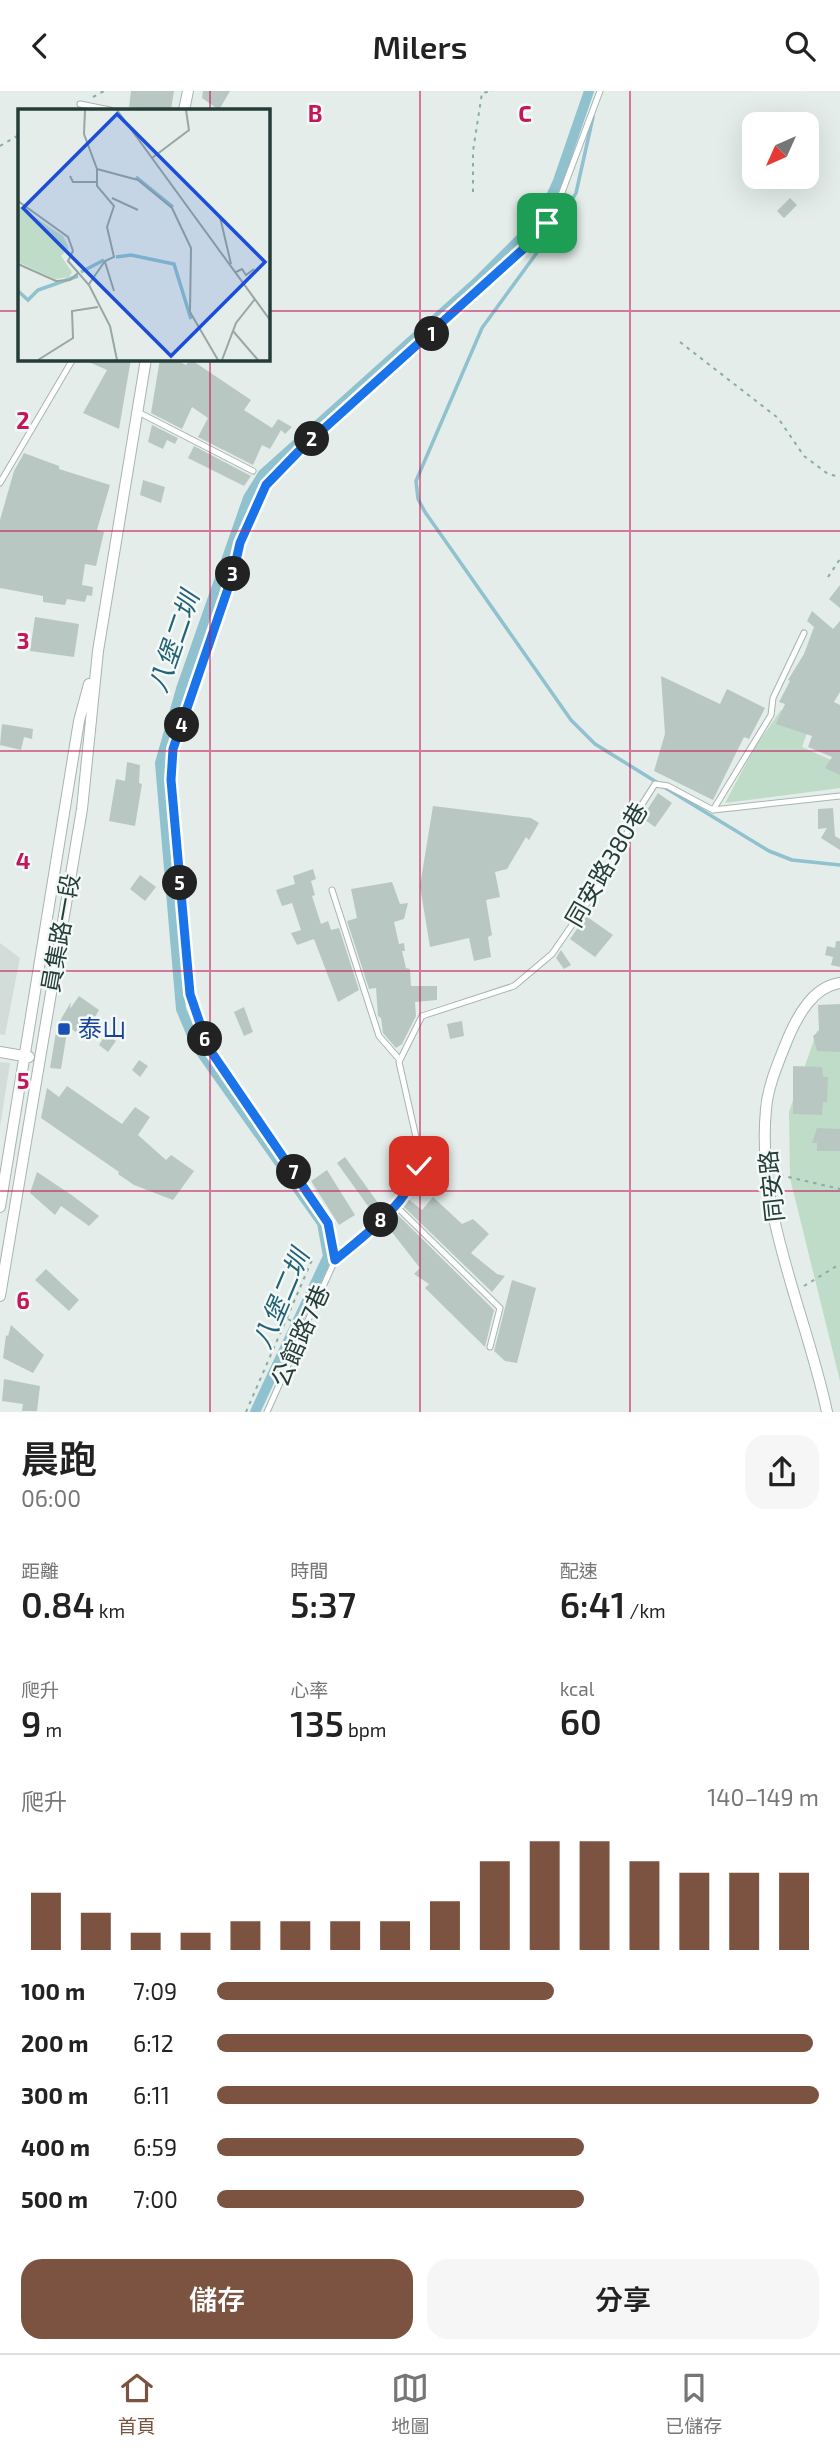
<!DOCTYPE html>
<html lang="zh-TW">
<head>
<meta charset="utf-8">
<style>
	:root { --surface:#fff; --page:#f6f6f6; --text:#222; --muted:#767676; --line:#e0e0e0; --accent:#7c5240 }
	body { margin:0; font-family:"Exo 2","Noto Sans TC",sans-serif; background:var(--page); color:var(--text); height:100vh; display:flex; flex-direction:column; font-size:26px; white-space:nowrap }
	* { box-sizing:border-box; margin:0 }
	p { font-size:23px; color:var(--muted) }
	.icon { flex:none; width:38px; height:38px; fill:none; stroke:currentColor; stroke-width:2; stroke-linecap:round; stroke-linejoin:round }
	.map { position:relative; height:1321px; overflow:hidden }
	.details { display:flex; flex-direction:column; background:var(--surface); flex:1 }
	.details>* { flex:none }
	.needle { width:46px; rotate:225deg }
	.controls { position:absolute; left:742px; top:21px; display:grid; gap:14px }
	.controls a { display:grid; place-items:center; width:77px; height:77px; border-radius:14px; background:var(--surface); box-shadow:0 7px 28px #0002; font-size:35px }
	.pin { position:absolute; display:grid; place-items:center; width:60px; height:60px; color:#fff; margin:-30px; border-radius:14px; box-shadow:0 4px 10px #0006 }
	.km { position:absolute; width:35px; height:35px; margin:-18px; border-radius:50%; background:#222; color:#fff; font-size:19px; line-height:35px; text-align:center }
	.round { display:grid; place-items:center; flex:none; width:74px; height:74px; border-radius:21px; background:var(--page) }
	.overview { display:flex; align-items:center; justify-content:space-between; height:119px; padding:0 21px }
	h1 { font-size:38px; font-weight:600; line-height:52px }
	.metrics { display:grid; grid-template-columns:repeat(3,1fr); gap:10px; height:119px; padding:7px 21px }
	.metrics div { display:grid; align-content:center }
	.metrics b { font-size:35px; font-weight:600 }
	.metrics small { font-size:19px; font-weight:400 }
	.metrics p { font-size:19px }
	.chart { height:196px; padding:14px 21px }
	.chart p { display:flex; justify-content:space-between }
	.chart svg { width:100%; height:126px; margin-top:7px; stroke:var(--accent); stroke-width:6 }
	.primary-button { display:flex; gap:14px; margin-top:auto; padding:14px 21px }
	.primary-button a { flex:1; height:80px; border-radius:21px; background:var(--accent); color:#fff; font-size:28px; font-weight:600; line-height:80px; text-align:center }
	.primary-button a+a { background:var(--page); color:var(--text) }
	ul { padding:0 21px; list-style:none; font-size:23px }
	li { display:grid; grid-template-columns:112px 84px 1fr; align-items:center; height:52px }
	li i { height:18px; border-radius:9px; background:var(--accent) }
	header { display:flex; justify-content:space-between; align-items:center; height:91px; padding:0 21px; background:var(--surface); font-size:32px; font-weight:600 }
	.tab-bar { display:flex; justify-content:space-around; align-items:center; height:98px; border-top:2px solid var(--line); background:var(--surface); font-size:19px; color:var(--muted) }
	.tab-bar a { display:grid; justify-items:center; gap:4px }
	.tab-bar .current { color:var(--accent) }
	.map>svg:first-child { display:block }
</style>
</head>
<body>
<header><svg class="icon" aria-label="back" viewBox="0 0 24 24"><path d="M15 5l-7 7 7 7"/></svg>Milers<svg class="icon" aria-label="search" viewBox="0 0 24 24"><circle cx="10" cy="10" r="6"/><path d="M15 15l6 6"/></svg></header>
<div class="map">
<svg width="840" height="1321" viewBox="0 0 840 1321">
	<rect width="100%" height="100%" fill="#e4ede9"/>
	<path fill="#d2dcd8" d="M0 852 20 867 5 944 0 943Z
		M0 971 10 972 0 1036Z"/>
	<path fill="#bedcc8" d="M781 619 811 631 802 656 840 673V697L725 712 755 656Z
		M840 932V1290L790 1087 789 1021 817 940Z"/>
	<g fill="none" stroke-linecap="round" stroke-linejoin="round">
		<path stroke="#8fc1ce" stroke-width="3.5" d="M593 26 576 102 560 130 482 237 416 390 418 408 425 421 571 629 595 653 658 692
			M664 696 769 760 792 769 840 774"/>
		<path stroke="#8fc1ce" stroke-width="10" d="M255 1321 328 1165 322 1132 196 954 181 918 160 672 181 598 248 407 263 383 478 190 530 138 546 116 558 90 589 0"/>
	</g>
	<path fill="#b9c7c2" d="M131 0H174L171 19 129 16Z
		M203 0H230L219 19 202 7Z
		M790 107 797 114 784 127 777 120Z
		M82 268H131L119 338 83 322 107 279Z
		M160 268H174L186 274 190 268 251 309 244 319 272 337 278 328 292 336 285 343 281 339 270 358 262 354 253 374 198 346 208 327 192 316 182 338 151 322Z
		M152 334 178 347 175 353 167 349 163 358 148 351Z
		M194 355 251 385 244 395 188 367Z
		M24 362 59 375V378L110 394 97 439 104 441 96 475 85 473 82 494 93 496 92 505 87 504 85 511 67 508 65 514 43 511V505L0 497V429L14 380Z
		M143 389 165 396 161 412 140 404Z
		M840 494V517L829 508Z
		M812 520 833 538 840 530V601L834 611 840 614V684L825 677 832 666 808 656 812 645 776 633 785 613 779 611 790 590 788 589 804 563 814 536 807 530Z
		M35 526 79 533 74 566 30 560Z
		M661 585 720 613 727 598 765 617 749 648 744 646 713 709 654 680 665 643Z
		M2 633 33 638 32 648 24 646 21 659 0 654Z
		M127 671 140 674 139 692 142 693 135 735 109 730 116 688 125 690Z
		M658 702 672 712 655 736 642 727Z
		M433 715 531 727 539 732 529 749 526 746 507 778 495 781 500 806 486 809 492 844 488 846 491 866 474 870 469 847 430 856 420 795Z
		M833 717 835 745 840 748V759L821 747 827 737 818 738V718Z
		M313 778 316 788 311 790 315 804 312 805 321 833 328 830 331 839 339 837 359 899 338 911 314 848 297 854 291 842 301 839 292 812 282 815 276 799 295 793 293 785Z
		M140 784 156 796 145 810 130 798Z
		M392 791 400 813 408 812 404 828 394 831 399 853 404 852 405 860H402L406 877 410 878 411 895H437V909L415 911 416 925 402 953 396 957 383 942 381 927 378 925 376 897 369 898 347 830 357 827 351 798Z
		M586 825 613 844 595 866 570 848Z
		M836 850H840V876L831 874 833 866 825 864 827 855 835 857Z
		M561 859 571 874 564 878 556 867Z
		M79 905 99 919 83 947 68 935 61 978 50 977 57 935 71 911 70 918Z
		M840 913V961L817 960 813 945 819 940 818 914Z
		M244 916 253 941 244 945 234 921Z
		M462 930 464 945 450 948 447 933Z
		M106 943 116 950 108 961 99 954Z
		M139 969 148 975 140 986 132 979Z
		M793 975 822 976 823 986H828L827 1011H823L822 1024 793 1023Z
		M67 995 122 1033 135 1016 150 1026 138 1044 166 1069 171 1064 194 1080 173 1109 134 1094 118 1083 119 1081 41 1027 47 997 59 1006Z
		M817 1037 840 1038V1060H817V1052H812Z
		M345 1066 381 1116 373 1122 337 1072Z
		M327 1079 355 1124 339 1134 311 1090Z
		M37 1081 73 1105 99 1125 89 1135 61 1115 55 1124 30 1102Z
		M433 1106 462 1133 473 1128 489 1143 471 1162 497 1183 505 1185 492 1201 402 1114 407 1107 422 1119Z
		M396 1122 494 1219 485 1256 425 1197 429 1193 414 1183 420 1177 391 1140Z
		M46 1178 79 1209 69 1220 35 1189Z
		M512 1189 536 1197 517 1272 505 1270 494 1260Z
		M11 1234 44 1264 33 1282 3 1267 6 1244 8 1245Z
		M4 1288 40 1295 37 1320H22L23 1313 2 1310Z"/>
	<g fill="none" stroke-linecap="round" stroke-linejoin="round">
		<defs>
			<path id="lane" d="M80 13 110 19
				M138 321 253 380
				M0 392 73 268
				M713 719 771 624 773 607 804 542
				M332 799 379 945 400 969
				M395 1114 500 1217 490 1256
				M335 1169 328 1132 208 956 190 903 171 689 173 658 233 483 240 452 266 394 297 361 461 217 541 142 558 112 600 0
				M267 1321 335 1169 376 1134 414 1091 419 1075 418 1055 399 971 422 925 514 895 552 863 612 776 634 726 655 693 668 695 713 719 840 705"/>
			<path id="street" d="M184 19 188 0
				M0 961 29 966
				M0 1116 79 630 89 593
				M0 1205 82 718 98 560 146 268
				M827 1321C806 1221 756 1123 766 1018 768 994 779 970 788 947 798 924 813 896 840 892"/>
		</defs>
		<use href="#lane" stroke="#a7b5b0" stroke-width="7"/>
		<use href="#street" stroke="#a7b5b0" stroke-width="12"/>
		<path stroke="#86aea4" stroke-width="2" stroke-dasharray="3.5 5" stroke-linecap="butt" d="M93 6 104 0
			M0 55 19 44
			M473 101V60L482 2 493 0
			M680 251 778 327 804 365 828 383 840 386
			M828 486 840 468
			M780 1084 840 1098
			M804 1195 840 1173
			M288 1228 298 1234
			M246 1321 312 1169"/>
		<use href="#lane" stroke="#fff" stroke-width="5"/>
		<use href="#street" stroke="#fff" stroke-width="10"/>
	</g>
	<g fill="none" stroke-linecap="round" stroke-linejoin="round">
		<defs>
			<path id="route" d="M419 1075C407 1114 366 1143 335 1169L328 1132 208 956 190 903 171 689 173 658 233 483 240 452 266 394 298 361 541 142 547 132"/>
		</defs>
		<use href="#route" stroke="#fff" stroke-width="14"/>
		<use href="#route" stroke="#1a73e8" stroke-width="9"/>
	</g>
	<path fill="none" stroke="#c2185b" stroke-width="2" stroke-opacity="0.55" d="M210 0V19M420 0V1321M630 0V1321M0 220H19M268 220H840M210 268V1321M0 440H840M0 660H840M0 880H840M0 1100H840"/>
	<rect fill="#1a4fb4" stroke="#f4f9f7" stroke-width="2.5" x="57" y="931" width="14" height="14" rx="3.5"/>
	<g text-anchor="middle" stroke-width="5" stroke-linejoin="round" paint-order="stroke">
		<g font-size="24" fill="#243d38" stroke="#f4f9f7">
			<text transform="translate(607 774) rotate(-60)" y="8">同安路380巷</text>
			<text transform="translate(61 842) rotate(-80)" y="8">員集路一段</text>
			<text transform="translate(772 1095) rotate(-96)" y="8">同安路</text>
			<text transform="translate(301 1245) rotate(-66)" y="8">公館路7巷</text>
		</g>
		<g font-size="24" fill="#164399" stroke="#f4f9f7" text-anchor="start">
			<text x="78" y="946">泰山</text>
		</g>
		<g font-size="26" font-style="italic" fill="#226376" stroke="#f4f9f7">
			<text transform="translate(174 551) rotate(-71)" y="9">八堡二圳</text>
			<text transform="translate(281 1208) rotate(-67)" y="9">八堡二圳</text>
		</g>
	</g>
	<g transform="translate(18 18)">
		<rect width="252" height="252" fill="#e4ede9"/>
		<path d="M0 97 45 127 51 139 43 147 54 163 51 168 37 170 0 153Z" fill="#bedcc8"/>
		<path fill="none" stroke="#8fc1ce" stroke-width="3.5" d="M118 68 155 98M98 148 113 146 156 155 173 210M63 163 86 151M0 182 10 191 20 181 60 167"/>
		<path fill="none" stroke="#97a7a2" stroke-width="2" d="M67 1 66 25 79 60V77L96 97 89 118 96 148 87 152 71 175M99 1 252 211M134 49 171 21 168 1M79 60 120 71 154 99 173 139 172 203 200 251M52 67 55 73H78M94 89 120 101M0 92 50 128 55 142 50 152 71 176 92 217 99 251M202 108 213 155M87 153 96 182M0 155 38 172 52 171 60 164M218 163 224 160 228 166 236 160M215 222 240 251M20 251 55 229 54 202 80 198M204 251 218 214 237 190"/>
		<path fill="#1d4ed8" fill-opacity="0.15" stroke="#1d4ed8" stroke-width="3.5" d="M99 5 247 153 153 247 5 99Z"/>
		<rect width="252" height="252" fill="none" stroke="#243d38" stroke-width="3.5"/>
	</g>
	<g font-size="23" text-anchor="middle" font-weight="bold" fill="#c2185b" stroke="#f4f9f7" stroke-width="5" stroke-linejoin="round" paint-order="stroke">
		<text x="315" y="31">B</text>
		<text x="525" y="31">C</text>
		<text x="23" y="338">2</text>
		<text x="23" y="558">3</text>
		<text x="23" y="778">4</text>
		<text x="23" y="998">5</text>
		<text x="23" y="1218">6</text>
	</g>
</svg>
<div class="controls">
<a><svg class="needle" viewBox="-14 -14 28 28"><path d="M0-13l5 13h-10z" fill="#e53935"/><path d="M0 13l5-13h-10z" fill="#767676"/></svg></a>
</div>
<div class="pin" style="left:547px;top:132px;background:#1e9e55"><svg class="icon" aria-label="arrive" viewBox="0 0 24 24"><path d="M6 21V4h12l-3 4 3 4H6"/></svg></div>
<div class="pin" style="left:419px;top:1075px;background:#d93025"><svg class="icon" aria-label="check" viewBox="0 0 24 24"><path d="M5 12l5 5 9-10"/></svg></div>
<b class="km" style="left:432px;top:243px">1</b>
<b class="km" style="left:312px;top:348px">2</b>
<b class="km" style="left:233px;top:483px">3</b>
<b class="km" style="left:182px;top:634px">4</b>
<b class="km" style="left:180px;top:792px">5</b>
<b class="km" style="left:205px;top:948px">6</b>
<b class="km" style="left:294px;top:1081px">7</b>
<b class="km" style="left:381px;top:1129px">8</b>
</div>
<section class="details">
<div class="overview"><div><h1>晨跑</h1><p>06:00</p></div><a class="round"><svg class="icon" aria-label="share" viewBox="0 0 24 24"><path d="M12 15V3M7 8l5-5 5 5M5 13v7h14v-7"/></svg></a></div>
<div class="metrics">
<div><p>距離</p><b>0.84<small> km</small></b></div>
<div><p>時間</p><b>5:37</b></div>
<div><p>配速</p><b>6:41<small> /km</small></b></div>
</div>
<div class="metrics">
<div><p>爬升</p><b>9<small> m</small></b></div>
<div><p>心率</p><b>135<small> bpm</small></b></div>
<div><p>kcal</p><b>60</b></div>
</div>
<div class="chart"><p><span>爬升</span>140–149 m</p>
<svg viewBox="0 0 160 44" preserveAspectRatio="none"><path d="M5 44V24M15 44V31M25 44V38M35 44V38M45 44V34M55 44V34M65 44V34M75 44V34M85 44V27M95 44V13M105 44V6M115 44V6M125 44V13M135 44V17M145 44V17M155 44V17"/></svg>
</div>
<ul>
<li><b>100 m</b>7:09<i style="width:56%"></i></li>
<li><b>200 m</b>6:12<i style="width:99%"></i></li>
<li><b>300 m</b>6:11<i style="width:100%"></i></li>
<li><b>400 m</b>6:59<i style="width:61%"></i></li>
<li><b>500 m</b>7:00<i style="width:61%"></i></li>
</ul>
<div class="primary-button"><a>儲存</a><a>分享</a></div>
</section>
<nav class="tab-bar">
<a class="current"><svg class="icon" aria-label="home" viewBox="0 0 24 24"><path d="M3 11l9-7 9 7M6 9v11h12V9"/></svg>首頁</a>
<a><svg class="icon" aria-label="map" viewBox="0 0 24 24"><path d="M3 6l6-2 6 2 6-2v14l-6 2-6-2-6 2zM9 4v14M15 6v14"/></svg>地圖</a>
<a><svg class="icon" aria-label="saved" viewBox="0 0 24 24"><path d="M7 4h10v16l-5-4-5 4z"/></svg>已儲存</a>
</nav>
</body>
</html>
